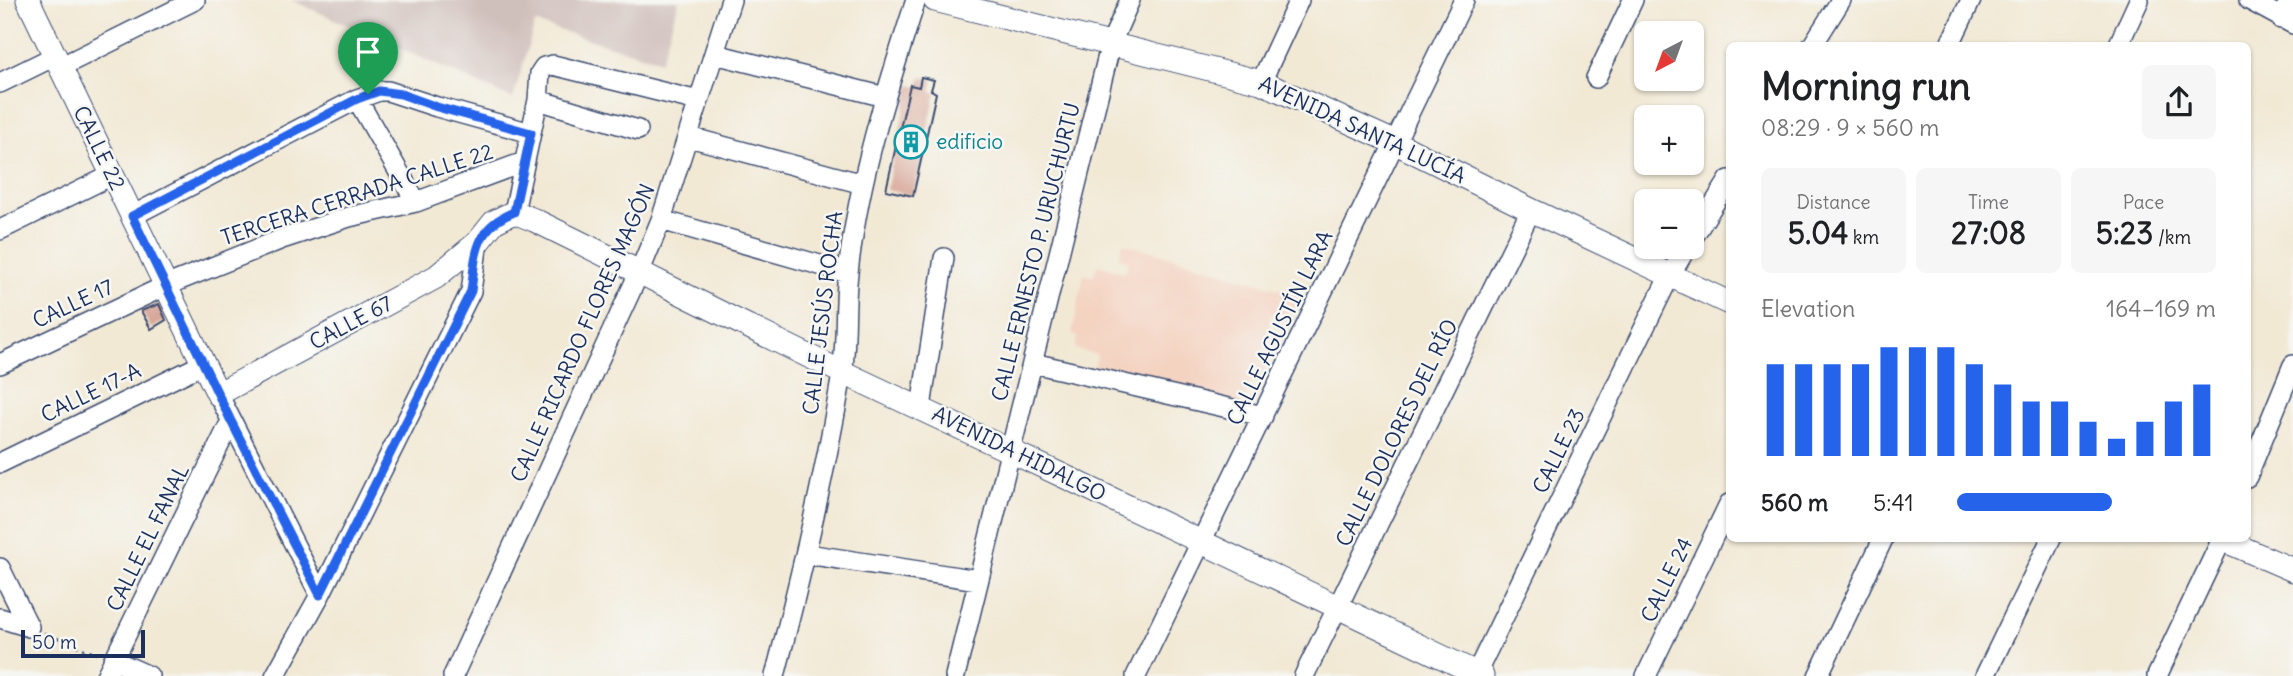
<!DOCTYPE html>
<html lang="en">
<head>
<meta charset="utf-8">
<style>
	:root { --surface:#fff; --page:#f6f6f6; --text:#202124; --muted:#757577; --accent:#2563eb }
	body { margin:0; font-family:Delius,sans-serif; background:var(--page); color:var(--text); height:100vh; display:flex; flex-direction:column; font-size:26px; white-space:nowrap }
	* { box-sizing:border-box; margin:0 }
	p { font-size:23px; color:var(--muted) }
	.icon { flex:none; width:38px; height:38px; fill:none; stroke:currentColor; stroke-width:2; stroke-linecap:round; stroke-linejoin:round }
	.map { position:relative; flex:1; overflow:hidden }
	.details { position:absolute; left:1726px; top:42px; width:525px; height:500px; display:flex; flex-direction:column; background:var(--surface); border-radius:10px; box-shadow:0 2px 5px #0004 }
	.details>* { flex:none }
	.needle { width:46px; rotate:221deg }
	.buttons { position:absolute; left:1634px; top:21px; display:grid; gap:14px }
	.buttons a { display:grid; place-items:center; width:70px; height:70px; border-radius:10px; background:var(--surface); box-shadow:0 2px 5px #0004; font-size:35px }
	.scale { position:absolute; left:21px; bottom:18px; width:124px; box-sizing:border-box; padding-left:7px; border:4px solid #1b2f5e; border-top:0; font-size:19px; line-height:24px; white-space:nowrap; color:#1b2f5e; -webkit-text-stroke:5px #f6f6f2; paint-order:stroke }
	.pin { position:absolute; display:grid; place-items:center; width:60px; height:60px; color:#fff; margin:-72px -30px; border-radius:50% 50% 50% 0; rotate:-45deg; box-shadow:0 0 7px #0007 }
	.pin .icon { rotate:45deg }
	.round { display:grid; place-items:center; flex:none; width:74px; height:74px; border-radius:10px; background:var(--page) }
	.headline { display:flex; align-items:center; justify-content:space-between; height:119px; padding:0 35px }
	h1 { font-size:38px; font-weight:700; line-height:52px }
	.metrics { display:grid; grid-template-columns:repeat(3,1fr); gap:10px; height:119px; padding:7px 35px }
	.metrics div { display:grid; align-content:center; border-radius:10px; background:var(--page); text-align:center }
	.metrics b { font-size:30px; font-weight:700 }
	.metrics small { font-size:19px; font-weight:400 }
	.metrics p { font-size:19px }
	.chart { height:196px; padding:14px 35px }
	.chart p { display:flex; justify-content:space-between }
	.chart svg { width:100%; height:126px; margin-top:7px; stroke:var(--accent); stroke-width:6 }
	ul { padding:0 35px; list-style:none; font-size:23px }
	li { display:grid; grid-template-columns:112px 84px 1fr; align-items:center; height:52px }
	li i { height:18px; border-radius:9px; background:var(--accent) }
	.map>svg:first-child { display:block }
</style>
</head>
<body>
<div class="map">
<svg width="2293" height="676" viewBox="0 0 2293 676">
	<rect width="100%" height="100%" fill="#f6f6f2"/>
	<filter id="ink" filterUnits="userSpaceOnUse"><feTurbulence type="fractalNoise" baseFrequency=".0143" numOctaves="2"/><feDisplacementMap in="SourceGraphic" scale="14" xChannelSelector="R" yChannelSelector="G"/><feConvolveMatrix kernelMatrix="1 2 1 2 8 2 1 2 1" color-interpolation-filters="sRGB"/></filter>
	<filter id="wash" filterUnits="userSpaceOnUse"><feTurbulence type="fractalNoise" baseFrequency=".00686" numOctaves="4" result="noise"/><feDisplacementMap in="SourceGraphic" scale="28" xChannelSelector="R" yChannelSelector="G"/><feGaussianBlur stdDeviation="1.57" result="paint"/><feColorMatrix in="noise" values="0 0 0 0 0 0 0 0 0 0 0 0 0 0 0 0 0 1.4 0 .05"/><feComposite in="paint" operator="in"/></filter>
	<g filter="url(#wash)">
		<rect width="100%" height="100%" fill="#f2e9d5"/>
		<path fill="#f4d3c1" d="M1123 243 1303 296 1290 317 1271 314 1261 363 1266 368 1262 381 1252 379 1242 407 1094 370 1097 355 1075 349 1077 337 1072 334 1084 274 1093 276 1098 265 1125 273 1128 261 1119 257Z"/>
		<path fill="#d0c0bc" d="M291 0H679L661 61 535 23 513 99Z"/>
		<g id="blocks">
			<path fill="#d7a596" d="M921 77 934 80 931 90 936 93 913 196 886 190 910 85 919 87Z
				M159 304 166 320 151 329 141 311Z"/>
		</g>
	</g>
	<g filter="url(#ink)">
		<use href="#blocks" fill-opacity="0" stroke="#3b4b70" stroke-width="2"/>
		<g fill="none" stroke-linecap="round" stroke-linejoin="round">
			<defs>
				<path id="minor" d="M2249 0 2293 24
					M2281 19 2290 0
					M1812 46 1841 0
					M1949 46 1971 0
					M2118 46 2139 0
					M715 54 885 97
					M60 67 195 0
					M1596 78 1633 0
					M1261 82 1299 0
					M0 83 55 56
					M357 99 416 202
					M538 100 638 130
					M689 137 863 184
					M514 212 538 100 540 73 544 67 553 65 698 101
					M132 216 357 99 379 91H388L437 107 531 133
					M661 220 848 273
					M0 230 112 175
					M1692 239 1729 180
					M1033 363 1263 416
					M0 364 165 286 282 239 349 217 416 202 524 162
					M218 394 320 595
					M921 407 944 258
					M0 463 203 364
					M2247 477 2293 365
					M807 554 978 580
					M0 568 29 627
					M0 618 29 627
					M113 660 149 676
					M106 676 231 421
					M275 676 320 595 471 291 478 242
					M453 676 639 273 661 220 731 0
					M775 676C801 576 825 476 842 374 847 341 844 307 848 273 858 180 887 89 916 0
					M955 676 1111 43 1130 0
					M1136 676 1464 0
					M1304 676 1531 210
					M1475 676 1670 275 1687 247
					M1646 676 1729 504
					M1818 676 1883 539
					M1985 676 2051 539
					M2157 676 2222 539"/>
				<path id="tertiary" d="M28 0 218 394 436 277 478 242 494 222 514 212 534 220C637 270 738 323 842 372 1056 472 1269 573 1482 676
					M935 0 1261 82 1396 143 1531 210 1729 303
					M2221 539 2293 570"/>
			</defs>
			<use href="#minor" stroke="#3b4b70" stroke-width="22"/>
			<use href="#tertiary" stroke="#3b4b70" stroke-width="25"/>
			<path stroke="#3b4b70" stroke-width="2.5" stroke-dasharray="2 5" stroke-linecap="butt" d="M44 633 97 654"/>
			<use href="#minor" stroke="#fff" stroke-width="19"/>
			<use href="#tertiary" stroke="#fff" stroke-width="23"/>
		</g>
	</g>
	<g fill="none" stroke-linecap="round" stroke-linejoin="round" filter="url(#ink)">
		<defs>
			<path id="route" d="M379 91 401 94 437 107 531 133 514 212C474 228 476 254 471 291L320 595 231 421 132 216 357 99Z"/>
		</defs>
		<use href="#route" stroke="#fff" stroke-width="14"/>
		<use href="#route" stroke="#2563eb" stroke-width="9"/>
	</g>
	<defs>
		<symbol id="building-ring" viewBox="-11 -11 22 22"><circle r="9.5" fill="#f6f6f2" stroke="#0f9aa8" stroke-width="1.5"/><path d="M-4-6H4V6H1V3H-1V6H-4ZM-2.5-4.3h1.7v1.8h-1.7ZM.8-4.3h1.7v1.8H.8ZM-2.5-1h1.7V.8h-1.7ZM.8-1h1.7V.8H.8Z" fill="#0f9aa8"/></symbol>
	</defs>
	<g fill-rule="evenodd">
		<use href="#building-ring" x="892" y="123" width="38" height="38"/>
	</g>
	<g text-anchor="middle" stroke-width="5" stroke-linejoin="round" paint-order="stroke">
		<g font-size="21" fill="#1b2f5e" stroke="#f6f6f2">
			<text transform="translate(1362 130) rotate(25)" y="7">AVENIDA SANTA LUCÍA</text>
			<text transform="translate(99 148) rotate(64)" y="7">CALLE 22</text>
			<text transform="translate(357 195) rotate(-18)" y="7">TERCERA CERRADA CALLE 22</text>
			<text transform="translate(1036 252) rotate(-76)" y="7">CALLE ERNESTO P. URUCHURTU</text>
			<text transform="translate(73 304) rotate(-25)" y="7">CALLE 17</text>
			<text transform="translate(823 313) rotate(-83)" y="7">CALLE JESÚS ROCHA</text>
			<text transform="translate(351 323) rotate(-28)" y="7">CALLE 67</text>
			<text transform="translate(1280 328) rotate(-64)" y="7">CALLE AGUSTÍN LARA</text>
			<text transform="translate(583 333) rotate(-66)" y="7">CALLE RICARDO FLORES MAGÓN</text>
			<text transform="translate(91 393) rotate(-26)" y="7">CALLE 17-A</text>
			<text transform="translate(1397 433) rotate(-64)" y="7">CALLE DOLORES DEL RÍO</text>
			<text transform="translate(1559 451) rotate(-64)" y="7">CALLE 23</text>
			<text transform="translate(1019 454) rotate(26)" y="7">AVENIDA HIDALGO</text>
			<text transform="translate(148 538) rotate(-64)" y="7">CALLE EL FANAL</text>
			<text transform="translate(1667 580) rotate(-64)" y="7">CALLE 24</text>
		</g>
		<g font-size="21" fill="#0d838f" stroke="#f6f6f2" text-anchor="start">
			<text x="936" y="149">edificio</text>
		</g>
	</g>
</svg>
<div class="buttons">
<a><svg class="needle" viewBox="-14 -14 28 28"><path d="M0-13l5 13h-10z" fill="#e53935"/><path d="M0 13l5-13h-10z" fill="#757577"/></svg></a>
<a>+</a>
<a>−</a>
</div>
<div class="scale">50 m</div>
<div class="pin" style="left:368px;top:94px;background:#1e9e55"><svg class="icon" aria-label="arrive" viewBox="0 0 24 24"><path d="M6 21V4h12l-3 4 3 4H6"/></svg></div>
<section class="details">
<div class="headline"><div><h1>Morning run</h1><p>08:29 · 9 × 560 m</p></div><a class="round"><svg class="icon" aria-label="share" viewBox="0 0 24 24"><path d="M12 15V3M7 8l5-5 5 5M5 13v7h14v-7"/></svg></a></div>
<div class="metrics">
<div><p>Distance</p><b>5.04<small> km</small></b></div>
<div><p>Time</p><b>27:08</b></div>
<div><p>Pace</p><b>5:23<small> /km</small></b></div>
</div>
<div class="chart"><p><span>Elevation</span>164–169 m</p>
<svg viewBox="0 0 160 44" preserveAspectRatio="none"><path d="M5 44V12M15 44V12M25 44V12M35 44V12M45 44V6M55 44V6M65 44V6M75 44V12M85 44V19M95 44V25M105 44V25M115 44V32M125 44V38M135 44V32M145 44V25M155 44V19"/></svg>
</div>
<ul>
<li><b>560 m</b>5:41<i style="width:60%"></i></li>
</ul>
</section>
</div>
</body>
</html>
